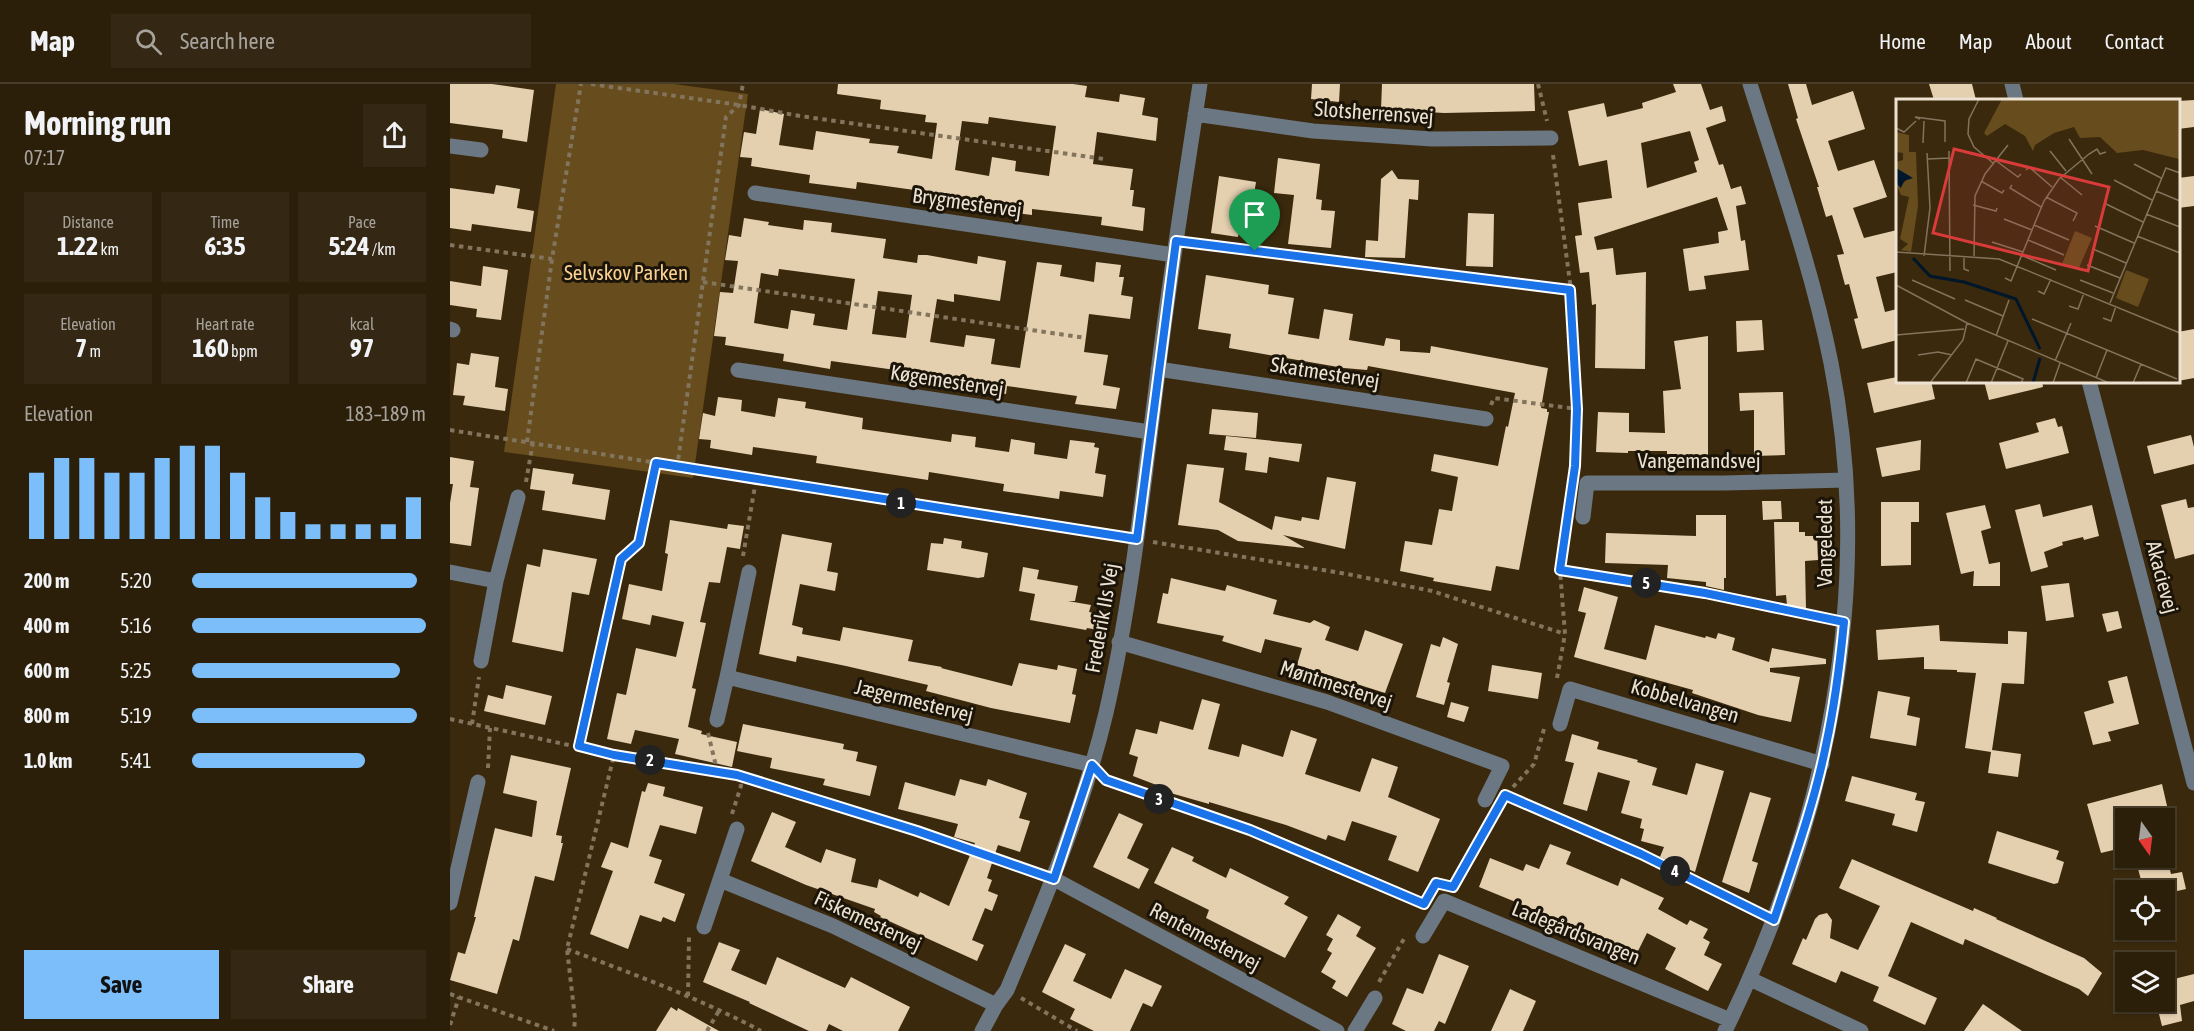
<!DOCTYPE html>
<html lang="en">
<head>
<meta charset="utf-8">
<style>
	:root { --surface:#2c1f0a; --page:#342713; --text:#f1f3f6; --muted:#a6a29c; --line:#483d2b; --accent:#7bbef9 }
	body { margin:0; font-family:"Asap Condensed",sans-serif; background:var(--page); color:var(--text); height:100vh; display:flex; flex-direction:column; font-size:22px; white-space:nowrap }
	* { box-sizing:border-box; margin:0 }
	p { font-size:20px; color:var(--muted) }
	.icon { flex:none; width:33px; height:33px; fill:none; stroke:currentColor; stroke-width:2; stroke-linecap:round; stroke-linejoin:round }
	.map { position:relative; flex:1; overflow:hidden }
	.sheet { display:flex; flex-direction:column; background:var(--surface); width:450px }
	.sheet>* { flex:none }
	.needle { width:39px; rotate:166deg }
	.tools { position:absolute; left:1665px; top:724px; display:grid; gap:12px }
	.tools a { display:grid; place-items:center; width:60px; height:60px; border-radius:0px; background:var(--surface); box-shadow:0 2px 4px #0004,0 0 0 2px var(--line); font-size:30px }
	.pin { position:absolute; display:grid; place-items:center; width:51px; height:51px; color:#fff; margin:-62px -26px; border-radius:50% 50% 50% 0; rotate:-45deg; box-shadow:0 0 6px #0007 }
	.pin .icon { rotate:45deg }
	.km { position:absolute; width:30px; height:30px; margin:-15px; border-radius:50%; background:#222; color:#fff; font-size:16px; line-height:30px; text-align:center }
	.round { display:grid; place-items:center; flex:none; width:63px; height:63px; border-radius:0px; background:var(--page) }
	.overview { display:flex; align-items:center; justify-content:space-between; height:102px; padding:0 24px }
	h1 { font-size:33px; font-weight:700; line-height:45px }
	.figures { display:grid; grid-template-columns:repeat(3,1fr); gap:9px; height:102px; padding:6px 24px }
	.figures div { display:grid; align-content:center; border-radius:0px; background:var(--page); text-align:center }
	.figures b { font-size:26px; font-weight:700 }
	.figures small { font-size:16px; font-weight:400 }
	.figures p { font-size:16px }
	.chart { height:168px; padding:12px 24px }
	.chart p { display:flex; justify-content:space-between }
	.chart svg { width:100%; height:108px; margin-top:6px; stroke:var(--accent); stroke-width:6 }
	.button { display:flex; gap:12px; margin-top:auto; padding:12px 24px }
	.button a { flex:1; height:69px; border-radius:0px; background:var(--accent); color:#111; font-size:24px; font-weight:700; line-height:69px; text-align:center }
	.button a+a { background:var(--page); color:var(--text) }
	ul { padding:0 24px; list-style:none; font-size:20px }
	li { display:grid; grid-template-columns:96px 72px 1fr; align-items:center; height:45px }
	li i { height:15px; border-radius:8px; background:var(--accent) }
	header { display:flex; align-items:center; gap:36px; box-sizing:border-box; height:84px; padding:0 30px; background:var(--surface); border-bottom:2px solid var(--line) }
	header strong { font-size:28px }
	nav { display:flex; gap:33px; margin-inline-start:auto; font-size:21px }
	.search { width:420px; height:54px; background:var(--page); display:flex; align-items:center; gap:15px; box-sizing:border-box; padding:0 21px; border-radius:0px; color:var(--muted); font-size:22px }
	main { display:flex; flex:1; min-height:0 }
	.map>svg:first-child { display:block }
</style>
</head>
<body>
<header>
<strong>Map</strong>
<div class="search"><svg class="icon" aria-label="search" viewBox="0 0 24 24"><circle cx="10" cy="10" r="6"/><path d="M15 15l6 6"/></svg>Search here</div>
<nav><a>Home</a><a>Map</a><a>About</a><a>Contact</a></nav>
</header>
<main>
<section class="sheet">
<div class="overview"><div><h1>Morning run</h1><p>07:17</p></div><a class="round"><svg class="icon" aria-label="share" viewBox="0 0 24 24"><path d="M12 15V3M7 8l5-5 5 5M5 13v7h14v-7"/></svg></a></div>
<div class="figures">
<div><p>Distance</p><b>1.22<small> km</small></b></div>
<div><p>Time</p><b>6:35</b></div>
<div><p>Pace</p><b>5:24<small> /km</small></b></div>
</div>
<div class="figures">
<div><p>Elevation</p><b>7<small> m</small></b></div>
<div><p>Heart rate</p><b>160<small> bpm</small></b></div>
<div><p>kcal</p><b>97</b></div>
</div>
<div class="chart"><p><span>Elevation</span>183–189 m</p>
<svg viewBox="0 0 160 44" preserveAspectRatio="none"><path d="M5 44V17M15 44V11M25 44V11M35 44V17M45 44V17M55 44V11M65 44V6M75 44V6M85 44V17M95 44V27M105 44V33M115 44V38M125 44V38M135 44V38M145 44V38M155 44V27"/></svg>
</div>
<ul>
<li><b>200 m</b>5:20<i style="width:96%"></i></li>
<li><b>400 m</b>5:16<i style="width:100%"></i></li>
<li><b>600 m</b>5:25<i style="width:89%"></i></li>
<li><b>800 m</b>5:19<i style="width:96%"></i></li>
<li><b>1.0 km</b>5:41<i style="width:74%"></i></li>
</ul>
<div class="button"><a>Save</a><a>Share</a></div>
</section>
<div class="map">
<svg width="1744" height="947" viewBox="0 0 1744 947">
	<rect width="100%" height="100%" fill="#3a290d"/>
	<path fill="#674c1d" d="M106 0H224L298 10 243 394 54 368Z"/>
	<path fill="#e4cfaf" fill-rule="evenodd" d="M0 0H42L84 6 77 58 52 54 53 46 0 39Z
		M388 0H623L637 2 635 13 669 18 670 10 695 14 692 31 708 34 706 57 647 48 643 80 683 85 680 106H684L682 122 695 124 693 147 651 141 652 133 582 125V131L534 125 536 116 407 98 406 105 359 99 360 91 301 82 302 74 290 73 294 48 306 50 310 25 334 30 329 61 363 66 366 47 420 55 419 59 449 62 447 69 482 75 487 39 475 38 476 31 430 25 431 16 387 10ZM539 33 606 42 599 92 565 87 566 77 542 73 539 92 505 86 512 37 538 40Z
		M862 0H890L889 18 861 15Z
		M932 0H1084L1085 27 994 29 931 25Z
		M1223 0H1251L1260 26 1272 22 1276 37 1256 44 1269 81 1273 80 1281 105 1291 102 1296 120 1286 122 1291 157 1295 156 1299 186 1254 192 1256 205 1239 207 1233 165 1269 159 1268 148 1278 146 1267 113 1144 153 1147 166 1163 164 1166 191 1196 188 1195 285 1145 284 1146 220 1142 221 1139 188 1130 189 1125 152 1132 151 1128 119 1162 114 1157 76 1129 82 1118 27 1154 19 1157 33 1193 24 1192 19 1226 8ZM1240 47 1249 76 1244 78 1247 88 1197 104 1191 59Z
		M1338 0H1356L1362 21 1403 7 1415 45 1378 57 1388 87 1424 76 1437 113 1403 124 1414 154 1447 146V188L1426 193 1435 228 1447 225V256L1412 265 1404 235 1408 234 1399 200 1395 201 1387 171 1394 170 1382 131 1376 133 1367 103H1369L1346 35 1348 34Z
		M1479 0H1522L1526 16H1484Z
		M1744 16V43L1728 45V17Z
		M828 74 870 80 866 115 872 116 871 126 885 127 881 164 838 160 844 111 824 109Z
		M942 86 948 95 969 96 968 116 959 115 955 174 915 173 916 156 928 157 931 95Z
		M769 92 806 98 801 130 792 129 788 153 761 149Z
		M1744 92V122L1728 124V94Z
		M46 101 70 105 67 124 84 127 81 148 22 140 21 147 0 144V104L44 110Z
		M1018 129 1044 130 1043 183 1016 182Z
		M294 134 319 138 318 141 353 146 354 136 382 139 381 148 436 155 433 174 467 179 468 171H477L527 180 528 172 556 177 550 217 504 210V218L487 215 480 258 514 263 516 251 545 255 541 280 570 284 587 178 612 181 610 192 644 198 646 178 671 181 669 193H674L671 211 683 213 680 235 639 230 634 268 658 271 653 301 670 304 666 325 625 320 627 312 557 302 556 310 509 303 510 295 381 277 380 285 333 277 334 270 275 261 276 253 264 252 270 208 283 209 288 177 275 176 279 151 291 153ZM329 185 405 195 397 246 363 241 365 230 341 226 338 245 304 239 311 189 328 192ZM428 207 462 211 456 254 422 250Z
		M33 182 58 186 51 236 26 233 27 225 0 221V197L31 202Z
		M756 191 819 201 818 210 844 214 838 250 869 255 874 225 903 230 899 256 934 262 936 254 950 256V267L980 269 981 262 1098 284 1091 324 1097 325V328H1099L1069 486 1046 482 1041 507 983 497 984 494 950 487 955 457 982 461 989 425 1002 427 1008 393 981 387 984 370 1048 382 1056 342 1058 343 1065 309 918 282 917 286 894 284 779 264 781 250 748 245Z
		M1312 236 1314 266 1287 268 1286 237Z
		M1744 245V294L1728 297V248Z
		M1258 252V372H1227V370H1217V367H1178V369L1146 368 1148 328 1179 329V348L1215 349 1213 307 1231 305 1224 257Z
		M21 269 49 273 45 303 58 305 55 327 13 321 15 312 3 311 7 279 19 281Z
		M1447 293V297H1481L1485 315 1424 329 1417 299Z
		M1534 297H1592L1593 303 1539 316Z
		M1333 308 1335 371 1304 372V326L1290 327 1289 309Z
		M268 313 292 316 291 327 325 333 328 314 356 318 355 324 413 334 412 345 501 358 502 350 526 353 525 363 559 368 561 355 585 359 584 370 617 375 620 356 645 359 644 363 649 364 645 389 656 391 653 413 610 407 609 415 553 407 554 400 479 388 478 396 366 379 367 372 303 363 302 371 260 364 261 356 249 355 253 329 265 332Z
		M762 325 808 329 806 354 759 350Z
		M1605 334 1608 343 1612 342 1619 369 1556 385 1549 359 1589 348 1586 339Z
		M1741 351 1744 363V380L1704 390 1697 362Z
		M776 352 852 360 849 378 819 373 817 389 795 386 797 369 774 366Z
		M1471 356 1470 386 1432 393 1426 364Z
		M0 373 24 377 20 403 29 404 21 462 0 459V419L3 400H0Z
		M737 380 774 384 769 418 822 446 825 432 851 437 852 433 869 436 877 393 906 398 895 465 833 451 855 464 788 457 768 446 728 441Z
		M83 384 124 390 122 400 160 406 155 436 92 426 95 407 80 405Z
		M1736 415 1738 424 1744 423V470L1725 475 1711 421Z
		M1312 417H1331L1332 435 1313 436Z
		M1431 418H1469V438H1461V481L1431 482Z
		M1590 420 1593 433 1642 421 1649 452 1634 456 1633 453 1612 458 1613 461 1594 468 1598 483 1581 488 1565 426Z
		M1535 421 1541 444 1531 447 1539 480 1550 478V502H1523L1524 487 1511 490 1496 429Z
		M1246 431H1276V494H1274V506L1256 502V498L1217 494 1218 481 1155 479 1156 449 1246 452Z
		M220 436 277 445 278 440 294 442 290 465 277 463 270 499 259 498 250 538 256 539 242 604 246 605 238 643 252 647 251 650 287 658 282 683 225 670 229 655 185 646 181 660 157 655 167 609 176 611 186 564 226 573 234 538 202 531 200 541 172 535 179 500 212 507 218 470 215 469Z
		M1324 438H1349V448H1355V452H1367L1368 476 1355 477 1356 525 1337 521 1336 511 1326 512Z
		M332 450 382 459 377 487 388 489 385 507 350 500 342 541 353 544 352 550 390 557 393 543 463 556 458 577 492 583 491 584 562 602 569 579 607 586 608 581 627 585 622 610 626 611 620 639 541 624 476 607 478 601 396 582 347 572 346 578 309 570Z
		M494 454 512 457 511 464 538 469 534 493 528 494 477 486 481 459 493 460Z
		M93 465 147 475 139 511 122 508 113 568 62 558 77 480 90 483Z
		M573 483 589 486 587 495 628 502 625 517H618L641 521 639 528 652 531 649 546 637 544 636 546 580 536 585 510 569 507Z
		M721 494 775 507 777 501 827 516 823 530 860 539 864 536 880 543 875 556 908 567 915 546 953 560 935 609 847 581 852 564 815 555 811 569 772 557 774 552 707 539 713 509 718 510Z
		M1619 499 1624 533 1596 537 1591 502Z
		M1134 503 1168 513 1154 565 1196 576 1205 541 1255 554 1256 552 1266 555 1268 549 1285 554 1282 566 1319 578 1322 564 1376 575V580L1320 584V588L1350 593 1341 638 1308 631 1242 609 1243 606 1124 573 1136 529 1128 527Z
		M1668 527 1672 544 1657 548 1652 530Z
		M1489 541 1490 557 1558 560V547L1577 548 1574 600 1552 599 1542 666 1571 670 1568 693 1538 689 1541 668 1515 664 1526 589 1507 588V586L1474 585V573L1428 576 1426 546Z
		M993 553 1008 560 997 598 1000 599 994 621 966 613 981 560 990 563Z
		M1042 581 1092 589 1088 615 1038 607Z
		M1677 592 1689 640 1658 648 1661 657 1643 661 1634 628 1664 619 1658 597Z
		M56 601 102 612 95 641 34 627 38 611 53 615Z
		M1428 607 1460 613 1457 631 1470 634 1466 662 1420 654Z
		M752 615 770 620 758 665 789 673 792 660 833 673 841 646 867 655 855 690 910 708 922 674 948 683 938 713 990 735 968 788 938 776 947 752 902 737 895 757 878 751 876 756 836 741 759 718V720L717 708 708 704 709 702 683 692 688 673 679 670 686 645 707 650 710 637 743 646Z
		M1001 618 1019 623 1014 638 997 633Z
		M293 640 394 660 393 665 408 668 406 677 427 682 420 712 373 701 375 695 320 684 322 674 287 667Z
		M1122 650 1149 658 1147 665 1188 676 1187 678 1207 684 1202 701 1237 711 1246 679 1274 687 1245 788 1210 773 1214 763 1191 757 1194 745 1190 744 1192 735 1171 729 1180 697 1148 688 1137 727 1113 720 1124 679 1115 677Z
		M61 671 121 684 106 751 112 752 111 759H113L104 797 85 792 69 857 63 855 47 910 0 896 8 868 15 870 26 833H24L45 744 82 753 87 717 53 709Z
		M1402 692 1467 709 1465 716 1475 718 1467 748 1442 741 1445 730 1395 717Z
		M510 695 536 702 538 695 577 709 569 734 580 737 570 768 548 761 537 794 542 796 538 807 548 811 542 827 535 824 522 856 534 861 527 877 430 833 431 832 424 828 425 825 356 801 301 777 322 728 346 738 335 763 371 779 376 765 406 775 401 798 427 804 429 795 468 813 470 808 499 822 525 759 504 753 508 740 448 725 455 698 505 712Z
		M198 699 215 703 213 712 253 723 246 750 210 741 199 772 212 776 204 799 235 810 225 838 213 833 211 838 190 831 178 865 140 850 163 787 151 783 161 758 178 764 192 707 195 708Z
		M1712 700 1720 735H1676V763L1651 769 1637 720Z
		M1300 708 1321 714 1302 777 1308 779 1299 809 1272 798Z
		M669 729 693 740 677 774 699 785 689 805 643 783Z
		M1547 747 1609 767 1606 775 1614 778 1608 799 1604 800 1538 779Z
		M1100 760 1121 768 1116 780 1168 802 1171 794 1214 814 1208 825 1237 841 1240 836 1258 845 1253 854 1260 858 1254 871 1272 880 1258 907 1215 885 1226 864 1197 849 1186 871 1131 845 1029 803 1040 774 1073 787 1076 780 1089 785Z
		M722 763 744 773 742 777 776 794 780 784 839 813 834 820 858 833 835 874 756 834 759 826 704 799Z
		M1717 774 1721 790 1732 788 1736 805 1714 810V807H1694L1687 781Z
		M1402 775 1523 827 1524 824 1547 834 1546 835 1634 874 1652 889 1638 912 1629 905 1515 855 1513 861 1461 838 1438 892 1487 914 1475 941 1423 917 1429 903 1391 887 1386 899 1342 880 1353 854 1356 856 1365 835 1369 831 1377 829 1382 836 1380 854 1408 866 1430 822 1389 804Z
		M888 830 911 843 906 852 926 864 897 913 882 904 886 897 871 888 882 869 877 866 883 855 876 851Z
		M269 858 290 866 281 886 316 901 327 873 395 904 401 893 460 923 448 947H393L379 940 376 947H359L299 919 300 918 253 898Z
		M615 860 636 870 623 897 661 915 675 885 712 902 702 923 693 919 680 947H644L620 935 625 925 592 908Z
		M989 870 1019 882 995 940 989 937 984 947H956L942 940 957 904 973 910Z
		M1721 883 1724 895 1744 890V917L1730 921 1732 937 1712 942 1706 918H1714V884Z
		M1060 905 1086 917 1073 947H1041Z
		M1533 920 1572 947H1514Z
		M221 923 227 927 228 924 269 947H206Z"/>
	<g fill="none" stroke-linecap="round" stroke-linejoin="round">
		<path stroke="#82745d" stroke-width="4" stroke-dasharray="4.5 4.5" stroke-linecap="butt" d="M141 0 289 21 350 32 654 75
			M1088 0 1097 37
			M1103 71 1121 206 1127 325 1124 389
			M743 159 1121 206
			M0 161 102 175
			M253 198 636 254
			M1041 321 1044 314 1127 325
			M0 346 672 453
			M77 358 102 175 131 0
			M227 384 276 33 289 21 293 0
			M76 398 83 358
			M703 458 897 490 982 507 1115 550
			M293 472 306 396
			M1110 486 1255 509 1378 535
			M1107 594 1115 550 1110 486 1116 438
			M0 635 164 671 117 865 125 934 124 947
			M22 640 29 593
			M258 649 267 686
			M129 662 171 475 189 459 206 379
			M164 671 287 691 467 747 587 789
			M38 684 40 644
			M654 695 800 746 974 820
			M1063 703 1084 680 1094 645
			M1056 711 1191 769 1307 828
			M282 730 291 702 288 691
			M1003 803 1044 731
			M117 865C183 890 249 914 311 947
			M929 898 955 853
			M0 910 104 947
			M238 912 239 852
			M571 914 627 947
			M0 941 9 913
			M257 947 270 925"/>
		<path stroke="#6b7782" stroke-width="15" d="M1562 0 1566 16
			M745 30 863 47 982 55 1101 54
			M0 62 31 66
			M305 109 724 171
			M0 245 3 246
			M708 285 1036 335
			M288 286 700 348
			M1639 297 1744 699
			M1133 433 1137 399H1274L1396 396
			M0 488 46 497
			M299 488 277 593 642 681
			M669 558 877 618 1052 682 1035 716
			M31 577 46 497 68 413
			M267 636 277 593
			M1110 640 1120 605 1372 680
			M604 795 887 947
			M270 796 383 842 546 921
			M0 819 28 698
			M254 843 287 745
			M973 852 994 817 1280 936
			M1300 895 1411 947
			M532 947 546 921 557 906C595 816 633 725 656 629 681 520 693 407 707 296 719 197 735 99 750 0
			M905 947 925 914
			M1275 947C1376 741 1426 507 1381 279 1362 184 1329 92 1300 0"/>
	</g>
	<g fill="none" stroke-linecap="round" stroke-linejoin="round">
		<defs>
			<path id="route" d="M726 157 1120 206 1127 325 1125 382 1110 486 1255 509 1394 538C1390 579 1385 620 1376 661 1364 721 1343 778 1324 836L1191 770 1055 711 1003 803 986 799 974 820 800 746 656 696 642 681 604 795 467 747 287 691 164 671 129 662 171 475 189 459 206 379 687 455Z"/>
		</defs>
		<use href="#route" stroke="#fff" stroke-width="12"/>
		<use href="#route" stroke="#1a73e8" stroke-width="8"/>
	</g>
	<g text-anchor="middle" stroke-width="6" stroke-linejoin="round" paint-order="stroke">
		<g font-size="21" fill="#ede2d2" stroke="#1b1408">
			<text transform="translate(924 29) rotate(4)" y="7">Slotsherrensvej</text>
			<text transform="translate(517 119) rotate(8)" y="7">Brygmestervej</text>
			<text transform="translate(875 289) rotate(9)" y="7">Skatmestervej</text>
			<text transform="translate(497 297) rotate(9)" y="7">Køgemestervej</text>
			<text x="1249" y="384">Vangemandsvej</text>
			<text transform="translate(1375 459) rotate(-90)" y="7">Vangeledet</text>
			<text transform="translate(1712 493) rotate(75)" y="7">Akacievej</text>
			<text transform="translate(652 534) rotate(-80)" y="7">Frederik IIs Vej</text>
			<text transform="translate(886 601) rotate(18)" y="7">Møntmestervej</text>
			<text transform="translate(464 617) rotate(14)" y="7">Jægermestervej</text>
			<text transform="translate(1235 617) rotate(16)" y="7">Kobbelvangen</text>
			<text transform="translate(418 837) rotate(25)" y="7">Fiskemestervej</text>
			<text transform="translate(1126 849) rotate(22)" y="7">Ladegårdsvangen</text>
			<text transform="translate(755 853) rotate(28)" y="7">Rentemestervej</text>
		</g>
		<g font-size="21" fill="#fad190" stroke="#1b1408">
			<text x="176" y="196">Selvskov Parken</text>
		</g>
	</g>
	<g transform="translate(1446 15)">
		<rect width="284" height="284" fill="#3a290d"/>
		<path d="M106 0H283V60L247 51 221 54 204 38 184 39 178 28 158 34 139 46 137 52 129 37 109 25 91 37 88 34ZM0 33 13 36V53H20L22 107 15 153 5 151 12 145 4 140 13 98 5 96 0 84 4 88 12 79 0 69V63L7 61V54L0 53ZM179 132 196 139 182 171 166 165ZM230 171 253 180 242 208 220 199Z" fill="#674c1d"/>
		<path d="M0 69 17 79 8 82 5 89 0 84Z" fill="#00162a"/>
		<path fill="none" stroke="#00162a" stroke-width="3" d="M17 159 34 177 68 183 120 200 144 250M137 284 144 259"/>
		<path fill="none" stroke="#82735c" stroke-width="1.5" d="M83 0 73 20 72 35 78 48 97 64M24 20 19 18 49 22V43M0 29 8 33 20 22M173 40 196 75M27 44 28 22M53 52 54 172M154 52 170 72M32 60 53 59M99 61 122 78 125 75M238 65 265 79M130 71 133 68 156 88M164 78 186 96M218 81 256 101M85 82 106 94 108 91M116 86 114 89 145 108M260 92 284 102M150 98 181 114 177 122M208 104 247 123M77 106 100 112 101 109M250 115 284 128M108 120 136 131M138 126 173 141M199 127 238 144M241 137 284 154M132 141 168 156M96 143 127 153M197 150 230 164M0 153 103 160 284 234M125 156 160 171M28 157 34 109 31 54M68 157V170L73 172M78 157 79 97 89 75 112 46M191 166 224 179M109 179 115 182 148 102 163 80 193 55 201 50 204 55 210 53M16 181 59 200M184 181 217 194M0 186 71 224 213 284M142 192 148 195 155 180M69 201 107 217M214 204 270 69 284 74M173 207 182 210 188 194M207 219 215 222 220 207M136 220 281 280M0 236 68 230M100 237 113 201M22 256 42 253 56 256M159 262 175 224M200 279 211 251M34 284 67 241 71 224M70 284 80 260 127 280 125 284M95 284 112 242M157 284 164 264M237 284 245 265"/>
		<path fill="#d83b39" fill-opacity="0.15" stroke="#d83b39" stroke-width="3" d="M58 50 213 88 192 172 37 134Z"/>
		<rect width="284" height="284" fill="none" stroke="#ede2d2" stroke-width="3"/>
	</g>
</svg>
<div class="tools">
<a><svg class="needle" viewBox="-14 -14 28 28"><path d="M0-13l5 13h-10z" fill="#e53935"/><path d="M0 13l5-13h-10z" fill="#a6a29c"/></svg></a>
<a><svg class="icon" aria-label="locate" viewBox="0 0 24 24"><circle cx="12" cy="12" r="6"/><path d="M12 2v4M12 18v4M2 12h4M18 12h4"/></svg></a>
<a><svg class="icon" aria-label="layers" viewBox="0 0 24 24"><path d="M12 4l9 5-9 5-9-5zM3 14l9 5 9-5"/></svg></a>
</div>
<div class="pin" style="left:805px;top:167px;background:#1e9e55"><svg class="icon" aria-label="arrive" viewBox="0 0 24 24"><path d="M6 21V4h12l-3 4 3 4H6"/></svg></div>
<b class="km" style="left:451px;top:419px">1</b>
<b class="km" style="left:200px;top:676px">2</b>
<b class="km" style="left:709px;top:715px">3</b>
<b class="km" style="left:1225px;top:787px">4</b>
<b class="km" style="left:1196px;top:499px">5</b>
</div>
</main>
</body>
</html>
